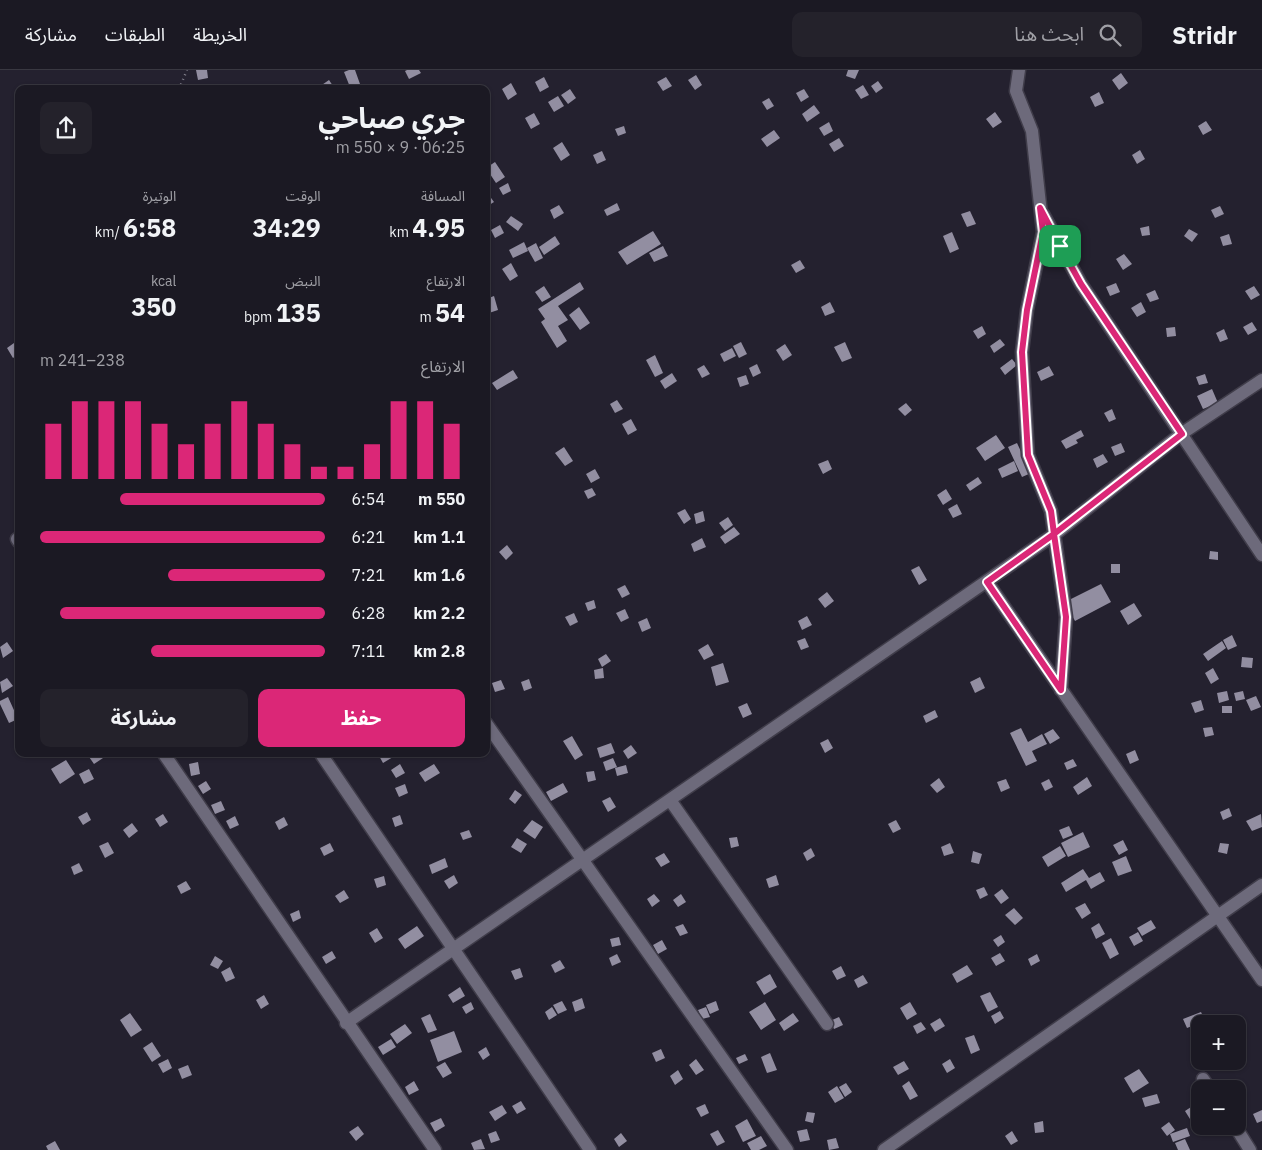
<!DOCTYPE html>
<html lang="ar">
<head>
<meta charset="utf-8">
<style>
	:root { --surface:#1b1923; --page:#24222b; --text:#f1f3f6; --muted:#a0a0a6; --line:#393841; --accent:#db2777 }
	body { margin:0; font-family:"IBM Plex Sans","Noto Sans Arabic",sans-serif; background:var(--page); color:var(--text); direction:rtl; height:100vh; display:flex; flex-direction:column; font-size:19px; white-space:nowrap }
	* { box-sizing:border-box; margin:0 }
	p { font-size:16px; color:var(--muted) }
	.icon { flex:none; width:28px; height:28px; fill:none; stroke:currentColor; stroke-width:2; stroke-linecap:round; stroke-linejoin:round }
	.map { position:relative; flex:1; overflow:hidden; direction:ltr }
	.drawer { position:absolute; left:15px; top:15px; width:475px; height:672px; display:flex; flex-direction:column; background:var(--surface); border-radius:10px; box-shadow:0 1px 4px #0004,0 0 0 1px var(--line); direction:rtl }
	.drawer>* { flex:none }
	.tools { position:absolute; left:1191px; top:945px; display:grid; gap:10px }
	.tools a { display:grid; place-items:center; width:55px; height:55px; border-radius:10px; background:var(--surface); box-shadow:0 1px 4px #0004,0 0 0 1px var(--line); font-size:25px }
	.pin { position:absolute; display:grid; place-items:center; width:42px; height:42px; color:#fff; margin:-21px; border-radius:10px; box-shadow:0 2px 8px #0006 }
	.round { display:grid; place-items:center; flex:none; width:52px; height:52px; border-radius:10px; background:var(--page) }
	.head { display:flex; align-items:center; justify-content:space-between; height:85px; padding:0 25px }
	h1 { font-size:28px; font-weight:700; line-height:38px }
	.figures { display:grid; grid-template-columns:repeat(3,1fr); gap:8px; height:85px; padding:5px 25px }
	.figures div { display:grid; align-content:center }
	.figures b { font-size:25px; font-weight:700 }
	.figures small { font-size:14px; font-weight:400 }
	.figures p { font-size:14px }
	.chart { height:140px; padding:10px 25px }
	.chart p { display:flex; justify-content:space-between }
	.chart svg { width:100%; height:90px; margin-top:5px; stroke:var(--accent); stroke-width:6 }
	.action { display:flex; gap:10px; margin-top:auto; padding:10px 25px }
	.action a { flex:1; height:58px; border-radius:10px; background:var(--accent); color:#fff; font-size:20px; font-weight:700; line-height:58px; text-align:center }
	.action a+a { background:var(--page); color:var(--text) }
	ul { padding:0 25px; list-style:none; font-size:16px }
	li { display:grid; grid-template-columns:80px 60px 1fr; align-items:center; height:38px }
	li i { height:12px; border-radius:6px; background:var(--accent) }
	header { display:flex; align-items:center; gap:30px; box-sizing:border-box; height:70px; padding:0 25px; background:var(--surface); border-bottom:1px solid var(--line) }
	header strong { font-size:24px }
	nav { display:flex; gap:28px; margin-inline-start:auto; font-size:18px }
	.search { width:350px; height:45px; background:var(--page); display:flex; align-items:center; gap:12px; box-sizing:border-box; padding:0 18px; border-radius:10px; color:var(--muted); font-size:19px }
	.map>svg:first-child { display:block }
</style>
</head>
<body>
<header>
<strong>Stridr</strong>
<div class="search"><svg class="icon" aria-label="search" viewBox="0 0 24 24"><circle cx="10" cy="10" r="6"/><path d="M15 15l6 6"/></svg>ابحث هنا</div>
<nav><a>الخريطة</a><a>الطبقات</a><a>مشاركة</a></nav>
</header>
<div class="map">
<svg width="1262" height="1080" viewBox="0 0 1262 1080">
	<rect width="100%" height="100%" fill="#24212f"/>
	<path fill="#928ea1" d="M196 0H207L208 8 198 10Z
		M349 0H355L360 14 350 17 344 2Z
		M407 0H419L421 3 409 9 405 1Z
		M848 0H859L855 9 846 6Z
		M1121 3 1128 13 1119 20 1112 10Z
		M696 5 702 15 695 20 688 10Z
		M544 7 549 17 540 22 535 12Z
		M666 7 672 16 663 21 657 12Z
		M329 10 335 19H316Z
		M878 11 883 18 876 23 871 16Z
		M511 13 517 24 508 30 502 19Z
		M863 15 869 25 861 29 855 20Z
		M570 19 576 28 568 34 561 25Z
		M804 19 809 27 801 32 796 23Z
		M1099 22 1104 33 1095 37 1090 27Z
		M558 26 564 36 554 42 548 32Z
		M769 28 774 36 767 40 762 32Z
		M814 35 820 43 807 52 802 44Z
		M995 42 1002 52 993 58 986 49Z
		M534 43 540 54 531 59 525 48Z
		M1206 51 1212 60 1203 65 1198 56Z
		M829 52 833 61 824 66 819 58Z
		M624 56 626 63 618 66 615 59Z
		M774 60 780 68 767 77 761 69Z
		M839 68 844 76 834 82 829 74Z
		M562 72 570 85 561 91 553 78Z
		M1140 80 1145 89 1137 94 1132 85Z
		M602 81 606 90 597 94 593 85Z
		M495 92 505 107 496 113 486 98Z
		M508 113 511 121 503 125 499 118Z
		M486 121 494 132 486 137Z
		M617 133 620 140 607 146 604 140Z
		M559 135 564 143 554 149 550 140Z
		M1220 136 1224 144 1215 148 1211 140Z
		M970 141 976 154 967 157 961 144Z
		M511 146 523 154 518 161 506 152Z
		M500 155 504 163 495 168 491 160Z
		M1149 156 1150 165 1142 166 1140 158Z
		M1189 159 1198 164 1192 172 1184 166Z
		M653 161 661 174 627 195 618 182Z
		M952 162 959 179 950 183 943 166Z
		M1229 164 1232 174 1223 176 1220 167Z
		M555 166 560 174 544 185 539 177Z
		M524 172 528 181 513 188 509 180Z
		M536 173 543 188 535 192 527 178Z
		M663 176 668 186 654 192 649 183Z
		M1124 184 1132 194 1123 200 1116 189Z
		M800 190 805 198 796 203 791 195Z
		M511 193 518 206 510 211 502 199Z
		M580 212 584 219 558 236 568 250 558 256 567 271 557 278 541 252 545 249 538 239Z
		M1116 213 1120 222 1110 226 1106 217Z
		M544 216 551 227 542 232 535 222Z
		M1254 216 1260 225 1251 230 1245 221Z
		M1155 220 1159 229 1150 232 1146 224Z
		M494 226 498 240 486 244V229Z
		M830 232 835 242 825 246 821 237Z
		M1141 232 1146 242 1137 247 1131 238Z
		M579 237 590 253 580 260 569 245Z
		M1252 252 1257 260 1248 265 1243 257Z
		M982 256 986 264 978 269 973 261Z
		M1175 257 1176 266 1167 267 1166 258Z
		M1224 259 1228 269 1220 272 1216 263Z
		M1000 269 1005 275 994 283 990 276Z
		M741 272 747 284 739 288 733 276Z
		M845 272 852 288 842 292 834 277Z
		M14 273 19 284 13 288 7 278Z
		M785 274 792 285 783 291 776 280Z
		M732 278 736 286 724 292 720 284Z
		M655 285 663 303 655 307 646 290Z
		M1012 289 1017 295 1005 305 1000 298Z
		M757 294 761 303 753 307 749 298Z
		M704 295 710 304 702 308 697 299Z
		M1049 296 1054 305 1041 311 1037 302Z
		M513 300 518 308 497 320 492 313Z
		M672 303 677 311 665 319 660 311Z
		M1205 304 1208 313 1199 315 1196 307Z
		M746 305 749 314 740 317 737 308Z
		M1212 319 1218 333 1203 339 1197 326Z
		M617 330 623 339 615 343 610 334Z
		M906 333 912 340 905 346 898 339Z
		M1112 339 1116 349 1109 352 1104 343Z
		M631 349 637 360 628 365 622 354Z
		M1081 360 1084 366 1076 370 1078 373 1066 379 1061 371Z
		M996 365 1005 378 985 391 976 378Z
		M1017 373 1031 403 1022 407 1008 377Z
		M1121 373 1125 382 1115 386 1111 377Z
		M564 377 573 391 565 396 555 383Z
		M1103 384 1108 392 1097 398 1093 389Z
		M828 390 832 399 823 404 818 394Z
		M1014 391 1018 401 1002 408 998 399Z
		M595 399 600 408 591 413 586 404Z
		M978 407 982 413 970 421 966 415Z
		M592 418 596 425 588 429 584 421Z
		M946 419 952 429 943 435 937 425Z
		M957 434 962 444 953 448 948 439Z
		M685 439 691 449 684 454 677 443Z
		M703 441 705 451 696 454 694 444Z
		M728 447 733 455 725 461 719 453Z
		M734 457 740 464 725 474 720 467Z
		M702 468 706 477 694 482 691 474Z
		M507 475 513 483 506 490 499 482Z
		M1210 481 1218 482V490L1209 489Z
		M1111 494H1120V503H1111Z
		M919 496 927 510 919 515 911 500Z
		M1101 514 1111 532 1075 551 1065 532Z
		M625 515 630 524 622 528 617 519Z
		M827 522 834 531 825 538 818 529Z
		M594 530 596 538 588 541 585 533Z
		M1134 533 1142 546 1128 555 1120 541Z
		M625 539 629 548 621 552 616 543Z
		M574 543 578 552 570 556 565 547Z
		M807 546 812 555 802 560 798 551Z
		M647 548 651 558 642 562 638 552Z
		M1232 565 1237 576 1228 580 1223 570Z
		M805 568 809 577 801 580 797 571Z
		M1222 571 1226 578 1208 591 1203 584Z
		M7 572 13 581 3 588 0 577Z
		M708 574 714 585 704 590 698 580Z
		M606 584 611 591 602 597 598 589Z
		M1242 587 1253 588 1252 598 1241 597Z
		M723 593 729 612 716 616 711 597Z
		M603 598 604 608 595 609 594 600Z
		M1213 598 1219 609 1211 614 1205 603Z
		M980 607 985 618 975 623 970 612Z
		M7 608 13 616 2 623 0 612Z
		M529 609 532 618 524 621 521 612Z
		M501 610 505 619 495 622 492 613Z
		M1227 621 1229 630 1219 633 1217 623Z
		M1243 621 1245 629 1236 631 1234 623Z
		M1256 626 1261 637 1251 641 1246 630Z
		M8 627 18 649 9 653 0 634V631Z
		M1201 630 1204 640 1195 643 1191 633Z
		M747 633 752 644 743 648 738 637Z
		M1222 636H1232V643H1222Z
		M935 640 938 647 926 653 923 646Z
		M1212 657 1214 665 1205 667 1203 658Z
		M1021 658 1028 672 1042 664 1047 674 1032 681 1037 691 1026 696 1010 663Z
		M1053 659 1060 668 1050 674 1044 664Z
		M572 666 583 685 575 690 563 671Z
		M828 669 833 678 825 683 820 673Z
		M611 673 615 683 600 688 597 678Z
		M631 675 637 683 628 689 623 681Z
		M1135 680 1139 690 1130 694 1126 684Z
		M87 684H100L103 688 94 694Z
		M378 684H391L393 687 383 693Z
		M613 688 617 697 606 701 603 692Z
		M1073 689 1077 696 1067 700 1064 693Z
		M66 690 75 704 60 714 51 699Z
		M198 692 200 704 191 706 189 694Z
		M400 694 405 703 396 708 391 700Z
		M434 694 440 703 425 712 419 703Z
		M626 695 628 703 617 706 615 698Z
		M89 699 94 709 84 714 79 704Z
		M594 701 596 710 588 712 586 702Z
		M1087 707 1092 716 1078 725 1073 717Z
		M939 708 945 717 937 723 930 715Z
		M1006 709 1010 718 1001 722 997 712Z
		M1049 709 1053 717 1045 721 1041 713Z
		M206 711 211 719 203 724 198 716Z
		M563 713 568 722 551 731 546 722Z
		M405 714 408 723 399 727 395 718Z
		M515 720 522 725 515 734 509 729Z
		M610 727 616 737 608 742 602 731Z
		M221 731 225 740 215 744 211 735Z
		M1229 738 1232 746 1223 750 1220 742Z
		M87 742 91 750 83 755 78 747Z
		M163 744 168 752 160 757 155 749Z
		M1261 744 1262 757 1252 761 1246 751Z
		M400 745 403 754 395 757 392 748Z
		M235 746 239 755 230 759 226 751Z
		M284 747 288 755 279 760 275 752Z
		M532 750 543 757 535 769 523 761Z
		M896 750 901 759 893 763 888 754Z
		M132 753 138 761 129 768 123 760Z
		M1069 756 1073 765 1063 769 1059 760Z
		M469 760 472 767 463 770 460 763Z
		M1083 762 1090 777 1068 787 1061 773Z
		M737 767 739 776 731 778 729 768Z
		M517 768 527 774 521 783 511 777Z
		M1123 770 1128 780 1119 785 1113 775Z
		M108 772 114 783 105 788 99 776Z
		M330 773 334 781 324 786 320 778Z
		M950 773 954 783 944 786 941 777Z
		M1220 773 1229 774 1227 784 1218 782Z
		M1060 776 1066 786 1048 797 1042 787Z
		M811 778 815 786 807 791 803 783Z
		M973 781 982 784 979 794 971 792Z
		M664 783 670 792 661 797 655 788Z
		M1126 786 1132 801 1118 806 1112 792Z
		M445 788 448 797 432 804 429 795Z
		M79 793 83 801 74 805 71 797Z
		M1083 799 1089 808 1100 802 1105 811 1091 819 1086 810 1066 822 1061 813Z
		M454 805 458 813 449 819 444 811Z
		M776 805 779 815 769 818 766 809Z
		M384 806 386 815 377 818 374 809Z
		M186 811 191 819 181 824 177 816Z
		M984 817 988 825 980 829 976 820Z
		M1002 819 1009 828 1001 834 994 825Z
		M344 820 349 828 340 833 335 826Z
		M654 824 660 831 652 837 647 829Z
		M681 824 686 832 678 837 673 830Z
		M1085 833 1091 843 1082 849 1075 838Z
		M1014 838 1023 848 1015 855 1005 845Z
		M299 840 301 848 293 852 290 844Z
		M1151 850 1156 858 1142 866 1137 858Z
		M1099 853 1105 864 1096 869 1091 858Z
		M683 854 688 863 680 866 675 857Z
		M417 856 424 866 405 879 398 869Z
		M377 858 383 868 375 873 369 863Z
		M1138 862 1143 871 1134 876 1129 867Z
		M1001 865 1005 872 998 877 993 870Z
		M619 867 621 875 612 877 610 869Z
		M1111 868 1119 884 1110 889 1102 873Z
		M662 870 667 879 658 884 653 875Z
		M332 881 336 888 326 894 322 887Z
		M1000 883 1005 891 996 896 991 888Z
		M617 884 621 892 612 896 609 888Z
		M1037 884 1040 891 1031 896 1028 889Z
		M215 886 223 891 218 899 210 895Z
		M560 890 565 898 555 903 551 895Z
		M967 895 973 904 957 913 952 904Z
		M841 896 846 906 837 910 832 901Z
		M230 897 235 908 226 912 221 902Z
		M520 898 523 907 515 910 511 901Z
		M770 904 777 917 764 925 756 912Z
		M863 905 868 913 858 918 854 910Z
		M460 917 465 926 453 933 448 925Z
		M990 922 998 937 988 942 980 926Z
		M264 925 269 934 261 939 256 930Z
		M582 928 585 938 575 942 572 932Z
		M562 931 567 940 558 944 553 935Z
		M716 931 719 940 710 944 706 935Z
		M471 932 474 939 466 944 462 937Z
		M765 932 776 950 761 960 749 942Z
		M910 932 917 944 907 950 900 938Z
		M552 937 557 945 549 950 545 942Z
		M706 937 710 947 702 949 698 940Z
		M1000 941 1004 948 995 954 991 946Z
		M1201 942 1205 951 1187 958 1183 949Z
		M130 943 142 960 131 967 120 950Z
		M793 943 799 951 784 961 779 953Z
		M430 944 437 960 428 963 421 948Z
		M839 947 843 955 834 959 830 951Z
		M940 948 945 956 935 962 930 954Z
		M921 952 926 959 917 964 913 956Z
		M405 954 412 963 397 974 390 964Z
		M454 961 462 982 438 992 430 970Z
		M974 965 980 980 971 984 965 968Z
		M391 969 396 977 383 985 378 977Z
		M152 972 161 986 152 992 143 978Z
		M486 977 490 985 483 990 478 982Z
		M661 979 665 988 656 992 652 983Z
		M770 983 777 1000 767 1003 761 987Z
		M745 984 748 990 739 994 736 988Z
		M168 989 172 998 163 1003 158 994Z
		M696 989 704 1000 696 1005 689 995Z
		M950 989 955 998 947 1003 942 994Z
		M904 991 909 999 898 1005 893 997Z
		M445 992 452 1003 443 1008 436 997Z
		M188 995 192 1005 182 1009 178 999Z
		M1139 999 1149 1013 1133 1023 1124 1008Z
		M678 1000 683 1009 675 1015 670 1006Z
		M414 1011 419 1020 409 1025 405 1017Z
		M909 1011 918 1026 910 1030 902 1016Z
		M846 1013 852 1022 845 1027 839 1017Z
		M837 1016 844 1028 835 1033 828 1022Z
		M1157 1024 1160 1033 1145 1037 1142 1028Z
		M521 1031 526 1039 517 1044 512 1036Z
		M705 1034 709 1043 701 1047 696 1038Z
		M502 1035 507 1043 495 1051 489 1042Z
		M1194 1035 1200 1045V1054L1195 1057 1185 1041Z
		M1262 1040V1051L1257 1053 1253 1044Z
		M807 1042 815 1043 813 1053 805 1051Z
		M441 1048 445 1056 435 1062 430 1053Z
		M747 1049 756 1066 743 1072 735 1056Z
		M1043 1051 1044 1062 1035 1063 1034 1053Z
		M1169 1052 1175 1060 1167 1066 1161 1058Z
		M358 1056 364 1064 356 1071 349 1062Z
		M1187 1058 1190 1066 1173 1072 1170 1064Z
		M807 1059 810 1070 800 1072 797 1061Z
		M718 1060 725 1072 717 1076 710 1064Z
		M496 1061 500 1070 491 1073 488 1064Z
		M1012 1061 1018 1071 1011 1075 1005 1066Z
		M621 1063 627 1071 619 1077 614 1069Z
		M761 1066 767 1076 759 1080H751L747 1073Z
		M836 1068 839 1078 829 1080 827 1070Z
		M481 1069 485 1079 474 1080 471 1073Z
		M1185 1069 1190 1080H1178L1175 1073Z
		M55 1071 60 1080H48L46 1076Z"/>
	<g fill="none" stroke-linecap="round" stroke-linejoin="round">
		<defs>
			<path id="street" d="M1019 0 1016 21 1032 61 1043 162 1027 240 1022 282 1028 385 1051 441 1066 547 1061 620
				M1043 144 1081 214 1262 485
				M17 469 19 472
				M987 512 1262 910
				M486 653 787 1080
				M164 684 435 1080
				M321 684 590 1080
				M670 730 827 954
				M346 953 1055 464 1181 364 1262 310
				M1203 1009 1210 1019
				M1235 1056 1250 1080
				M884 1080 1262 815"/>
		</defs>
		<use href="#street" stroke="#403d4a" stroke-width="15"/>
		<path stroke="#807e8a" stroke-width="2.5" stroke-dasharray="1 4" stroke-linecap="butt" d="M179 19 187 0"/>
		<use href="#street" stroke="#6d6a7b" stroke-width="12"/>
	</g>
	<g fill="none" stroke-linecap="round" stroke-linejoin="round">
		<defs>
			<path id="route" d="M1060 176 1040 138 1043 162 1027 240 1022 282 1028 385 1051 441 1054 464 987 512 1061 620 1066 547 1054 464 1182 364 1081 214 1060 176"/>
		</defs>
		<use href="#route" stroke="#fff" stroke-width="10"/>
		<use href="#route" stroke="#db2777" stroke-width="6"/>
	</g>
</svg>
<div class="tools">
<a>+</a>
<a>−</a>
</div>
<div class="pin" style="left:1060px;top:176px;background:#1e9e55"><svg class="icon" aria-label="arrive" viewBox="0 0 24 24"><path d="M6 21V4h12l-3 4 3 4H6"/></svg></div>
<section class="drawer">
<div class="head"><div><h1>جري صباحي</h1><p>06:25 · 9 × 550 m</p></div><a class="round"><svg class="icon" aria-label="share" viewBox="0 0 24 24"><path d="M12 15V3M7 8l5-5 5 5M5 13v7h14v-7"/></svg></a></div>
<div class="figures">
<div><p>المسافة</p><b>4.95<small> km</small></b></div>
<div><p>الوقت</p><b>34:29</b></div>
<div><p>الوتيرة</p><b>6:58<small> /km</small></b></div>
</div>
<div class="figures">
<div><p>الارتفاع</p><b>54<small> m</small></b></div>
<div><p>النبض</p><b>135<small> bpm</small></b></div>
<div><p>kcal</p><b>350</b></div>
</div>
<div class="chart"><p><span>الارتفاع</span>238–241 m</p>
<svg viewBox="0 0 160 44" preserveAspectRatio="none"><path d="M5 44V17M15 44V6M25 44V6M35 44V6M45 44V17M55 44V27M65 44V17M75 44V6M85 44V17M95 44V27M105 44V38M115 44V38M125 44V27M135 44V6M145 44V6M155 44V17"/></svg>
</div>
<ul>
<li><b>550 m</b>6:54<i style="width:72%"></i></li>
<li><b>1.1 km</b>6:21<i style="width:100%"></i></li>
<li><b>1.6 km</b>7:21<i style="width:55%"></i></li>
<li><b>2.2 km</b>6:28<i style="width:93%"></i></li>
<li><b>2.8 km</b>7:11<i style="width:61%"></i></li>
</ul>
<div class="action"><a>حفظ</a><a>مشاركة</a></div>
</section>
</div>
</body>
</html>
